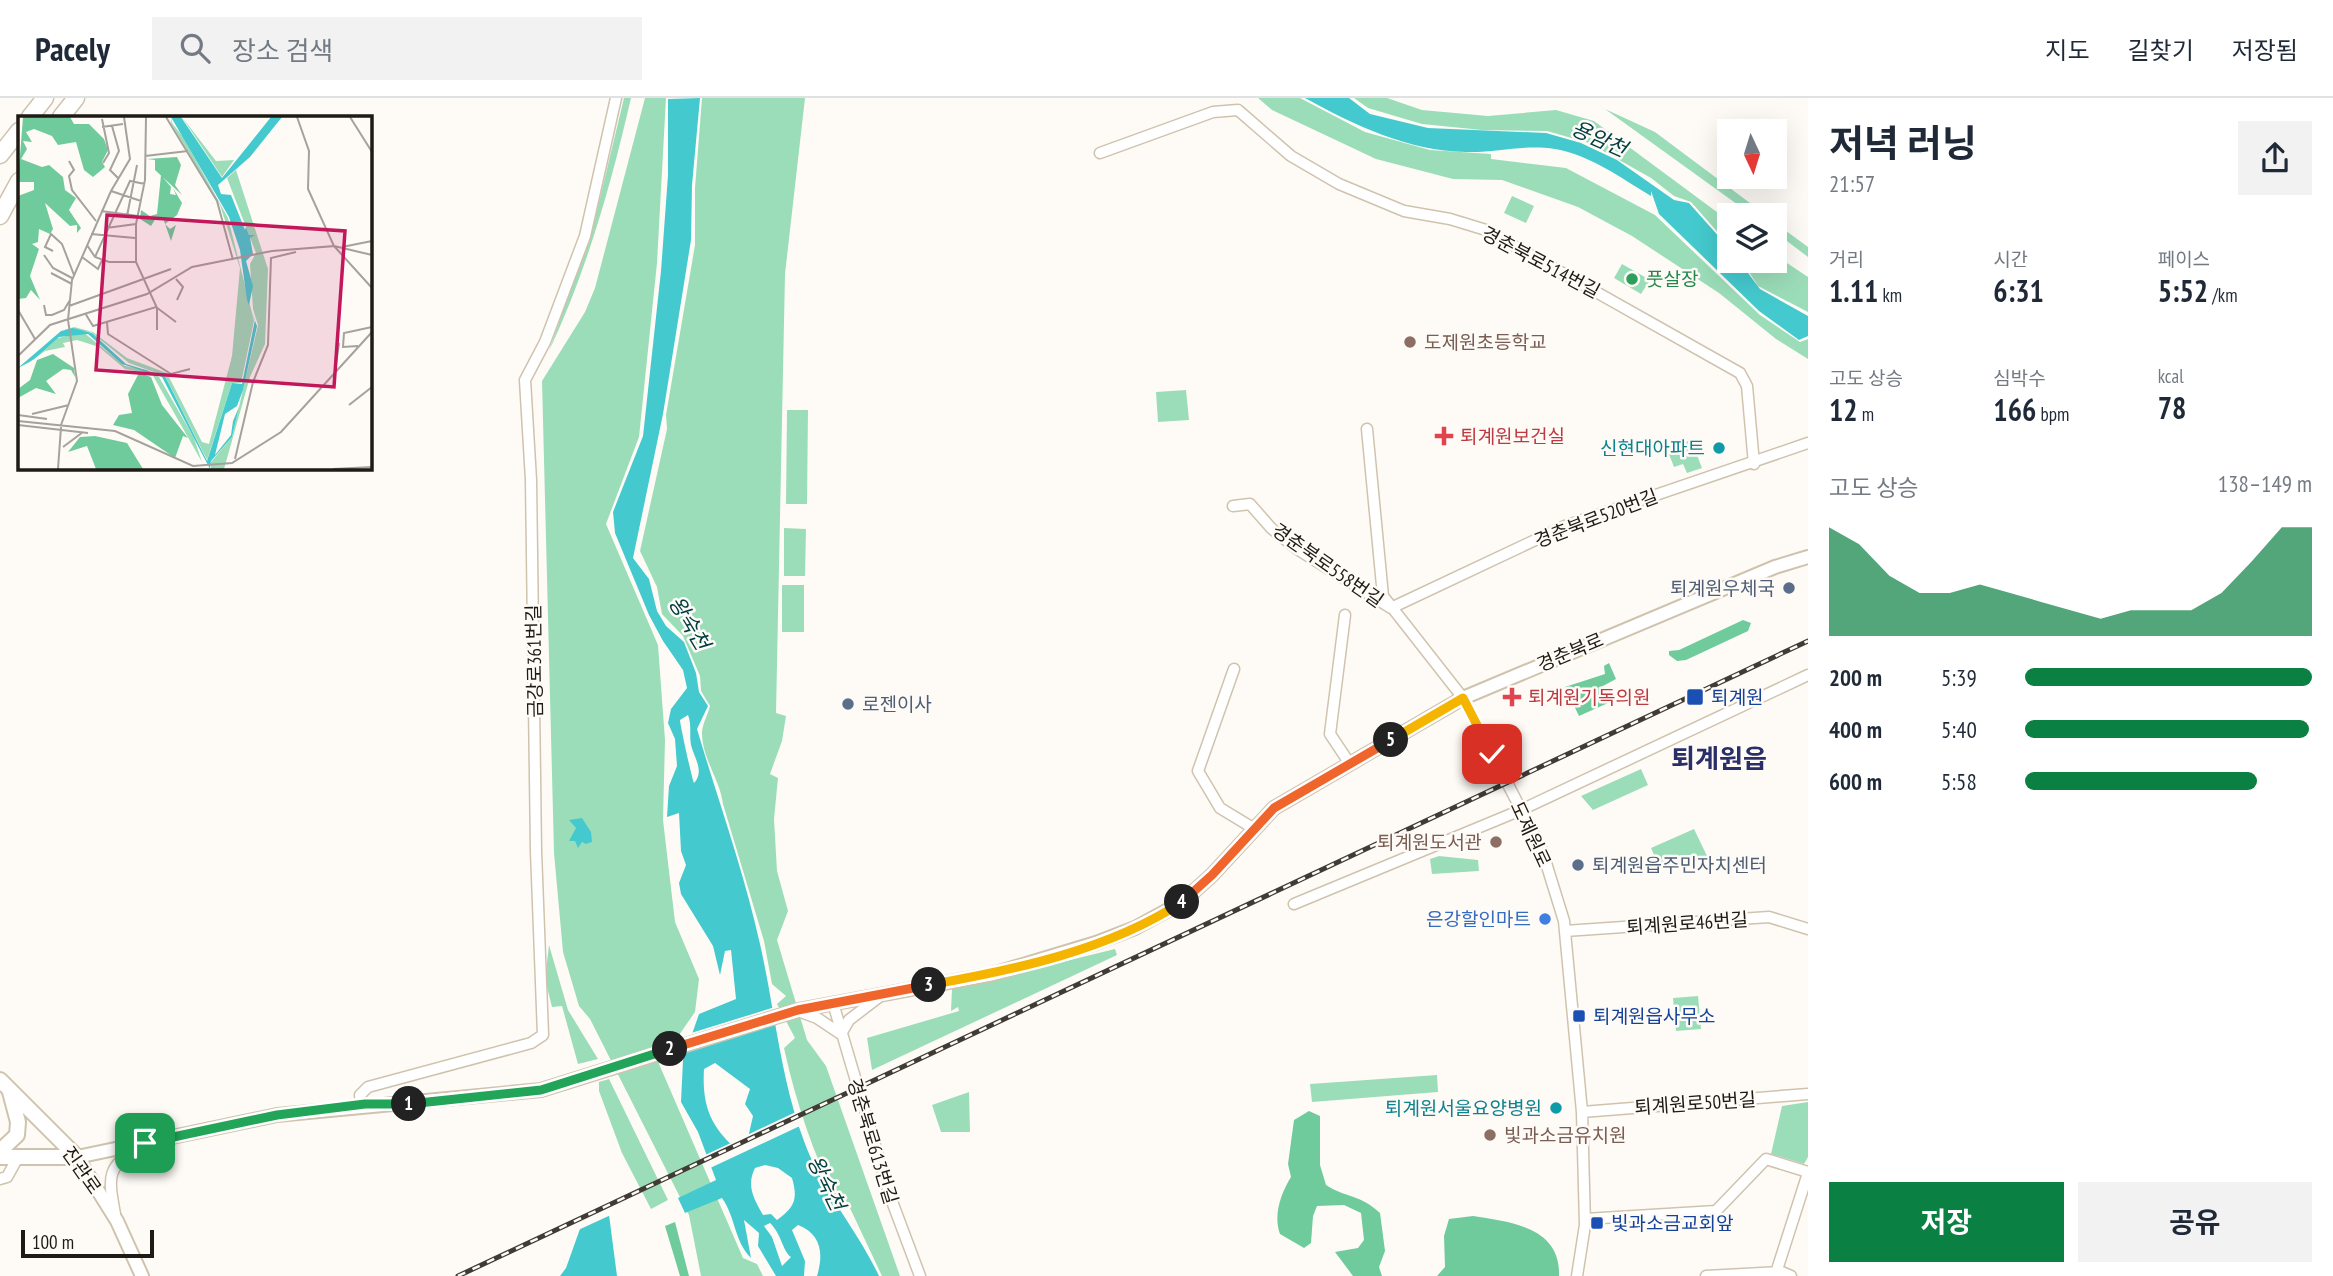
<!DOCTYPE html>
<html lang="ko">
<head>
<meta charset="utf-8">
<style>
	:root { --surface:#fff; --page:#f2f2f3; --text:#1f2937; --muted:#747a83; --line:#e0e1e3; --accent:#0b8043 }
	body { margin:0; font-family:"PT Sans Narrow","Noto Sans KR",sans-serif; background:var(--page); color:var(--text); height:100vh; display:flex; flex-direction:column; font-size:26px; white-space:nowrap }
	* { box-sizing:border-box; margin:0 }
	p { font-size:23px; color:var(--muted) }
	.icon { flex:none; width:38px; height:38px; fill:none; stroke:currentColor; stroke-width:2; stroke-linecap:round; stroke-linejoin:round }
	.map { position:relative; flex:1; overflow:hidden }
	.side { display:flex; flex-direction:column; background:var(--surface); width:525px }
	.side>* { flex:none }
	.needle { width:46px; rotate:176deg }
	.tools { position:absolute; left:1717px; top:21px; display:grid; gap:14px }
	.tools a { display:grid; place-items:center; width:70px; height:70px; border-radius:0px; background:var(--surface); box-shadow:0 7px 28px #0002; font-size:35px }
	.scale { position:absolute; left:21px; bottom:18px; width:133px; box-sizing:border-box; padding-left:7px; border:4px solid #1f1a13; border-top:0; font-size:19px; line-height:24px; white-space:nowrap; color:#1f1a13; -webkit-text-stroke:5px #fefbf7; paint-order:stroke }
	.pin { position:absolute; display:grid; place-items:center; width:60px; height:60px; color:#fff; margin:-30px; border-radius:14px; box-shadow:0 4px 10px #0006 }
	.km { position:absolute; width:35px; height:35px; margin:-18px; border-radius:50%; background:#222; color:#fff; font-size:19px; line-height:35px; text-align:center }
	.round { display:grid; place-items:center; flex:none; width:74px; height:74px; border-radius:0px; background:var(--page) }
	.overview { display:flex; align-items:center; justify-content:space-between; height:119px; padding:0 21px }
	h1 { font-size:38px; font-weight:700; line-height:52px }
	.figures { display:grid; grid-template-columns:repeat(3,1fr); gap:10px; height:119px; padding:7px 21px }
	.figures div { display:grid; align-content:center }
	.figures b { font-size:30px; font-weight:700 }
	.figures small { font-size:19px; font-weight:400 }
	.figures p { font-size:19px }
	.chart { height:196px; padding:14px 21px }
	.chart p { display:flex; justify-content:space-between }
	.chart svg { width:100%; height:126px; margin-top:7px; fill:var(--accent); opacity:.7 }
	.button { display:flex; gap:14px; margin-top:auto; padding:14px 21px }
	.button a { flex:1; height:80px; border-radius:0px; background:var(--accent); color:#fff; font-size:28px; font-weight:700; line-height:80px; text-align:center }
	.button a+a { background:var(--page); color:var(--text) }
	ul { padding:0 21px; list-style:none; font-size:23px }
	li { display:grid; grid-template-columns:112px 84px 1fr; align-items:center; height:52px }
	li i { height:18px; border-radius:9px; background:var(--accent) }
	header { display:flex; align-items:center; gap:42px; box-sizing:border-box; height:98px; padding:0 35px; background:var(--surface); border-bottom:2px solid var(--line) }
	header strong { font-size:33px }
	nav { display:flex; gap:38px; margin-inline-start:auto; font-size:24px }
	.search { width:490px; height:63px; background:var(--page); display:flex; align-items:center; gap:18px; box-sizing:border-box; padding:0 24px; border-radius:0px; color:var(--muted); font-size:26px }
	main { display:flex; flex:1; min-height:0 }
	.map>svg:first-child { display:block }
</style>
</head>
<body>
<header>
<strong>Pacely</strong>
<div class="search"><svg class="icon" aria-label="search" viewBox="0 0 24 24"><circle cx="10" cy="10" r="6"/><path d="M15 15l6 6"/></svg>장소 검색</div>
<nav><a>지도</a><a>길찾기</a><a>저장됨</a></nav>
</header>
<main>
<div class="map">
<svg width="1808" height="1178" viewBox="0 0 1808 1178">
	<rect width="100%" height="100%" fill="#fefbf7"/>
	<path fill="#9cddb9" d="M624 0H631C611 87 587 172 549 253L595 121Z
		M645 0H666L657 165 639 339 606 426 658 547 665 642 663 722 675 824 699 881 695 914 659 966 743 1160 757 1166 763 1178H701L689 1117 590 921 579 908 563 854 554 755 542 283 585 214 595 190Z
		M702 0H805L785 176 776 615 786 618 782 643 770 676 778 680 774 721 777 773 788 813 777 842 807 942 826 968 900 1178H882L849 1108 838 1106C813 1055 796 1005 784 950L795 940 777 906 786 898 772 886 764 843 723 706C720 682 702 660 702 635 702 627 708 616 710 608L701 593 700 578 683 538 662 516 657 489 640 453 667 331 666 317 695 147V90Z
		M1258 0H1300L1365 34 1430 52 1491 56V61L1566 70 1655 117 1760 217 1800 244 1808 241V261L1776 241 1719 195 1632 138 1578 109 1502 82 1453 81 1376 61 1272 12Z
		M1354 0H1387L1422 12 1488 18 1556 12 1594 23 1729 123V147L1691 104 1674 98 1651 80 1589 45 1547 33 1482 32 1422 26 1368 10Z
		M1605 11 1655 34 1766 117H1752Z
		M1512 98 1534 108 1526 125 1504 115Z
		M1774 124 1808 149V159L1775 134Z
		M1775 157 1808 179V214L1758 188 1742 163H1774Z
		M1622 166 1650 182 1641 196 1614 180Z
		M1186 292 1189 322 1158 324 1156 294Z
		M787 312H808L807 406H786Z
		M1691 342 1702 370 1687 375 1683 366 1674 369 1667 351Z
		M784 430 806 431 805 478H784Z
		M782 487H804V534H782Z
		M1641 671 1648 687 1593 712 1581 698Z
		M1694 731 1709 762 1658 766 1651 750Z
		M1439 758 1478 762 1479 773 1432 776 1430 761Z
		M549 847 568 912 598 961 578 966 562 908 552 909 545 881Z
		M1115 851 1117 857 872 972 867 940 959 913 958 909 951 913 952 891Z
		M1698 898 1701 931 1676 933 1673 900Z
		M1437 977 1438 994 1312 1004 1310 986Z
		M609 981 668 1102 651 1111 622 1055 599 993V984Z
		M969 994 970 1034H941L932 1007Z
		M1808 1004V1059L1804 1066 1771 1056 1782 1008Z"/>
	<path fill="#6fcb9c" d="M1743 522 1751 525 1748 533 1686 562 1677 563 1669 557V553L1679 552Z
		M1609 565 1616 581 1601 589 1608 605 1579 618 1565 589 1605 576 1604 568Z
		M1309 1013 1320 1018V1067L1326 1087C1346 1100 1360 1096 1380 1115L1385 1153 1379 1169 1382 1178H1353L1335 1154 1358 1150 1364 1142 1361 1115 1344 1107 1317 1108 1313 1118 1311 1145 1304 1150 1280 1136C1273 1117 1281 1095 1291 1079L1288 1066 1294 1022Z
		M1473 1118C1511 1124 1561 1129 1559 1178H1437L1445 1169 1444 1138 1449 1121Z
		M675 1124 689 1178H680L665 1128Z"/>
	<path fill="#44cace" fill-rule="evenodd" d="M700 0 692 87 691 142 663 316 633 460 649 481 657 513 666 528 684 544 696 575 699 594 708 608 697 631C718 702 744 774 760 846 775 912 780 979 804 1043 822 1093 857 1131 879 1178H817C824 1155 821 1136 798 1127L792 1132 805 1163 804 1178H776L758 1148 759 1135 744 1122 751 1160C734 1143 736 1120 722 1100L685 1115 678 1100 716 1082 698 1034 681 1004 683 962 699 916 736 901 731 852 725 853 720 877 713 848 681 796 679 785 686 767 681 753 679 715 667 719 669 688 677 668 675 641 668 625 671 611 687 590 683 572 663 543 649 517 615 435 613 414 643 338 661 173 668 77V1ZM688 617C692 627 689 636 691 647 694 660 705 673 694 685 692 681 680 626 680 622ZM715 965 750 991 745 1006 753 1018 747 1044 735 1050C709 1027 702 1005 704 971ZM765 1067 778 1070 792 1080C798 1101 795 1109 777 1122L771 1116 763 1117C754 1101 746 1088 755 1070ZM770 1125C781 1135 783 1154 791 1159L782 1168 772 1139 764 1128Z
		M1305 0H1349L1370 16 1428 30 1546 35 1581 45 1617 62 1674 102 1689 105 1729 150V163H1739L1760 191 1808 218V238L1799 242 1759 213 1659 116 1651 93V98C1621 80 1590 57 1555 51 1523 46 1497 55 1466 54 1408 53 1354 27 1305 0Z
		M582 720 591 734 592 744 586 746 582 744 578 750 575 743H569L576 730 569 722Z
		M608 1109 617 1178H560L566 1170 586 1114Z"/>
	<path fill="#fefbf7" d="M775 909 778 924 682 953 688 936Z
		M798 1013 802 1027 708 1071 703 1058 733 1044 744 1042 745 1038Z
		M609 1106 613 1116 576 1133 583 1114Z"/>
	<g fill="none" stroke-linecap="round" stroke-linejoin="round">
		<defs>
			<path id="minor" d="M1100 55 1213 14 1238 12 1291 58 1339 86 1404 113 1450 121 1486 132 1740 275 1747 288 1754 366
				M1367 331 1383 498 1463 600 1542 752 1564 823 1582 1014 1585 1127 1577 1178
				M1233 408 1250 406 1271 430 1297 451 1391 510 1565 428 1808 345
				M1345 517 1330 636 1350 666
				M1234 571 1198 673 1220 710 1253 730
				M1294 806 1521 712 1808 577
				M1565 833 1769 819 1808 831
				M833 905 890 1098 920 1178
				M798 913 817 920 841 936 849 922 879 899
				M361 1007 360 997 368 989 531 945 543 937 536 753 531 382 525 282 545 244 585 138 616 0
				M1582 1014 1808 996
				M0 1081 7 1079 17 1061
				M115 1116C108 1078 106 1069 141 1048
				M1585 1121 1716 1113 1766 1061 1808 1074
				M1706 1178 1782 1174 1791 1178
				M1775 1178 1808 1075"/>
			<path id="tertiary" d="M142 1178 117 1123 77 1059 277 1017 541 992 798 912 993 876 1096 845 1135 830 1181 805 1212 777 1274 710 1463 600 1775 469 1808 459"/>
			<path id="secondary" d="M0 982 77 1059
				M0 1053 17 1037 18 1024 10 994
				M0 1059H77"/>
			<path id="trunk" d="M30 19 45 0
				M61 19 76 0
				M0 57 19 33
				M0 118 19 83"/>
		</defs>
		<use href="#minor" stroke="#cfc3ae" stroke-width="13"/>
		<use href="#tertiary" stroke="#cfc3ae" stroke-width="16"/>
		<use href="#secondary" stroke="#cfc3ae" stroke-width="18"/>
		<use href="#trunk" stroke="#cfc3ae" stroke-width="19"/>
		<use href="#minor" stroke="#fff" stroke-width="10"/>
		<use href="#tertiary" stroke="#fff" stroke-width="12"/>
		<use href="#secondary" stroke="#fff" stroke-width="14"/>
		<use href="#trunk" stroke="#fff" stroke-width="16"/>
		<defs>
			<path id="rail" d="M458 1178 1808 543"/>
		</defs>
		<use href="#rail" stroke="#403b34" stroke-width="5"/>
		<use href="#rail" stroke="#fefbf7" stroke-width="2.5" stroke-dasharray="8" stroke-linecap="butt"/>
	</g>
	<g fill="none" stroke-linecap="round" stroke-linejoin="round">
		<defs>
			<path id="split-1" d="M145 1045 277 1017 365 1006H409"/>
			<path id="split-2" d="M409 1006 541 992 670 951"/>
			<path id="split-3" d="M670 951 798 912 929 887"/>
			<path id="split-4" d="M929 887C1014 872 1109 852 1182 804"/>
			<path id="split-5" d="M1182 804 1212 777 1274 710 1391 642"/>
			<path id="split-6" d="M1391 642 1463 600 1492 656"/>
		</defs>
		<use href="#split-1" stroke="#fff" stroke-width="14"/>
		<use href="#split-2" stroke="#fff" stroke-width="14"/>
		<use href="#split-3" stroke="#fff" stroke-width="14"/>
		<use href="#split-4" stroke="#fff" stroke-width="14"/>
		<use href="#split-5" stroke="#fff" stroke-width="14"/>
		<use href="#split-6" stroke="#fff" stroke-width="14"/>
		<use href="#split-1" stroke="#22a559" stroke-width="9"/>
		<use href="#split-2" stroke="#22a559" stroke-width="9"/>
		<use href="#split-3" stroke="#f0652b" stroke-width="9"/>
		<use href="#split-4" stroke="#f5b400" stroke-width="9"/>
		<use href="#split-5" stroke="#f0652b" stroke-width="9"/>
		<use href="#split-6" stroke="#f5b400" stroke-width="9"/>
	</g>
	<circle fill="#2e9e5b" stroke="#fefbf7" stroke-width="2.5" cx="1632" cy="181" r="7"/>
	<g fill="#8d6e63" stroke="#fefbf7" stroke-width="2.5">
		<circle cx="1410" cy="244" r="7"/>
		<circle cx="1496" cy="744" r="7"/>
		<circle cx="1490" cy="1037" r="7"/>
	</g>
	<g fill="#e0444e" stroke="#fefbf7" stroke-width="2.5">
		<path d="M1440.5 327.5h7v7h7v7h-7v7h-7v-7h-7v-7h7z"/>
		<path d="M1508.5 588.5h7v7h7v7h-7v7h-7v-7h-7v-7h7z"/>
	</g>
	<g fill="#0f9aa8" stroke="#fefbf7" stroke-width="2.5">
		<circle cx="1719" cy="350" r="7"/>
		<circle cx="1556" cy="1010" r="7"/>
	</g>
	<g fill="#5c6f8a" stroke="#fefbf7" stroke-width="2.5">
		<circle cx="1789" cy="490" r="7"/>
		<circle cx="848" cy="606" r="7"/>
		<circle cx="1578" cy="767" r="7"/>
	</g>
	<g fill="#1a4fb4" stroke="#fefbf7" stroke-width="2.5">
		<rect x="1686" y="590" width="18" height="18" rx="3.5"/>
		<rect x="1572" y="911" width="14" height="14" rx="3.5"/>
		<rect x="1590" y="1118" width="14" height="14" rx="3.5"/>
	</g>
	<circle fill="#3f7fe0" stroke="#fefbf7" stroke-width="2.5" cx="1545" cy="821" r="7"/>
	<g text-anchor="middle" stroke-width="5" stroke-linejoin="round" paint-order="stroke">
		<g font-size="19" fill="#1f1a13" stroke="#fefbf7">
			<text transform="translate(1541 164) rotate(28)" y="7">경춘북로514번길</text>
			<text transform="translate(1596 420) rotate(-21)" y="7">경춘북로520번길</text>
			<text transform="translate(1328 467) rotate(35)" y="7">경춘북로558번길</text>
			<text transform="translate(1570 554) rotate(-23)" y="7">경춘북로</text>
			<text transform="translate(534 563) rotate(-91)" y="7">금강로361번길</text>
			<text transform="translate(1531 736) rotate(65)" y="7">도제원로</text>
			<text transform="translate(1687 825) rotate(-4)" y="7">퇴계원로46번길</text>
			<text transform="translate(1695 1005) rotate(-4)" y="7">퇴계원로50번길</text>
			<text transform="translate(873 1043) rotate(73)" y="7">경춘북로613번길</text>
			<text transform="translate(82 1072) rotate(55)" y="7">진관로</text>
		</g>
		<g font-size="19" fill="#27864d" stroke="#fefbf7" text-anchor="start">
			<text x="1646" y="188">풋살장</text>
		</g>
		<g font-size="19" fill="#785e54" stroke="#fefbf7" text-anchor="start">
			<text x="1424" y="251">도제원초등학교</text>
			<text x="1482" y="751" text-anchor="end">퇴계원도서관</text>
			<text x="1504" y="1044">빛과소금유치원</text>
		</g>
		<g font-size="19" fill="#be3a42" stroke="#fefbf7" text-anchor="start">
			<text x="1460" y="345">퇴계원보건실</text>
			<text x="1528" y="606">퇴계원기독의원</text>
		</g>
		<g font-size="19" fill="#0d838f" stroke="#fefbf7" text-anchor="end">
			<text x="1705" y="357">신현대아파트</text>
			<text x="1542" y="1017">퇴계원서울요양병원</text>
		</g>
		<g font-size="19" fill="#4e5e75" stroke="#fefbf7" text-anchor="start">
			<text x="1775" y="497" text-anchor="end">퇴계원우체국</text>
			<text x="862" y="613">로젠이사</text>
			<text x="1592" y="774">퇴계원읍주민자치센터</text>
		</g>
		<g font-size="19" fill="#164399" stroke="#fefbf7" text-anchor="start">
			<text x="1711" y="606">퇴계원</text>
			<text x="1593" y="925">퇴계원읍사무소</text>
			<text x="1611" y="1132">빛과소금교회앞</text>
		</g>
		<g font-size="19" fill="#366cbe" stroke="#fefbf7" text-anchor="end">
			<text x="1531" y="828">은강할인마트</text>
		</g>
		<g font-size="21" font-style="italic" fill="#004042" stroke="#fefbf7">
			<text transform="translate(1599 41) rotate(24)" y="7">용암천</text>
			<text transform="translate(689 525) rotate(59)" y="7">왕숙천</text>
			<text transform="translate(826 1085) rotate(64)" y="7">왕숙천</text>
		</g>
		<g font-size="26" font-weight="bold" fill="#2b2f69" stroke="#fefbf7">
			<text x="1719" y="670">퇴계원읍</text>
		</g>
	</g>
	<g transform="translate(18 18)">
		<rect width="354" height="354" fill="#fefbf7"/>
		<path d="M153 1 154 7 165 21 210 102 236 205 223 267H214L189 344 147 260 111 247 73 216 46 214 56 211 75 216 109 242 149 257 184 326 191 328 214 240 222 152 202 89 153 7ZM164 1 198 45 216 44 204 61ZM218 54 250 153 247 228 232 261 206 353H193V346L214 321 240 209 235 193 232 148 238 137 209 62ZM65 216 107 250 129 254 141 261 176 322 184 346 134 258 107 253 81 231 59 224 45 227 47 231 27 235 12 246 0 252 36 223Z" fill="#9cddb9"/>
		<path d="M5 1H52L56 8H71L86 23 90 34 84 46 87 51 75 61 66 54 58 26 40 29 34 20 16 13 8 16 14 26 5 25 9 33 3 43 24 51 31 49 45 61 47 74 58 82 51 94 63 112 59 117V109L52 110 27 87 35 113 32 118 21 113 20 126 14 128 21 133 12 160 22 184 13 174 8 182 0 183V80L16 74V66H0ZM159 41 163 49 157 69 164 79 137 54V44L129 43ZM143 59 153 71 152 78 158 79 155 72 164 87 159 99 147 108 152 113 158 109 153 125 145 102H138L133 110 122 103 123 94 132 100 139 98ZM35 238 56 252 57 261 53 254 45 253 28 265 38 278 18 272 0 282V273L12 264 19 244ZM121 257 133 261 144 289 170 322 165 320 157 342 116 314 95 309 101 299 114 297 110 278ZM77 320 109 327 125 353H78L69 330 50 336 62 321Z" fill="#6fcb9c"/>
		<path d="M153 1H163L204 62 253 1H264L232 41 200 69 203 78 213 79 227 114 228 111 231 119H237L232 122 235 138 228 145 235 170 231 189 239 210 225 274 219 290 207 298 197 339 213 319 215 305 221 291 214 321 193 345 192 353 144 261 104 248 70 218 41 221 16 243 0 252 43 215 55 212 74 217 108 248 147 260 189 345 214 267 224 268 237 204 229 184 222 134 211 101Z" fill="#44cace"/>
		<path fill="none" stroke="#a5a19c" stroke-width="2" d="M128 1 127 64 118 108V146L139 192V214M148 1 199 85 215 144M332 1 354 36M84 3 91 37 85 47M94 10 101 35 92 54 100 62M84 11 105 8M127 40 170 35M51 45 56 54 51 60 54 74 78 105M93 75 123 85M83 95 120 100M109 100 119 49M88 112 118 108M73 118 117 122M69 129 77 141 91 146H118M316 130 354 172M316 130 354 139M324 131 354 125M35 135 27 131 33 118 44 128 56 159M26 139 35 152 54 162M64 141 80 153 84 144M77 141 112 65 127 68M33 157 54 168M158 163 165 171 159 184M26 189 28 199H34L46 194 52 184M51 190 153 153M0 194 17 223M67 197 75 210 138 191 158 206M89 206 90 218 153 258 172 253M340 230 325 231 326 217 354 211M0 240 32 209 129 178 174 151 254 135 316 130 290 73 291 35 279 1M317 255 321 227M331 289 354 271M14 298 51 289M0 299 29 303M0 305 97 315 175 350 214 347 263 316 354 216M0 309 70 317M43 309 59 265 50 204 54 164 93 75 112 43 106 1M45 331 65 316M217 343 235 266 250 229 253 142 278 136M40 353 43 311M315 353 354 351"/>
		<path fill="#c2185b" fill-opacity="0.15" stroke="#c2185b" stroke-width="3.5" d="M89 99 327 115 316 271 78 254Z"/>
		<rect width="354" height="354" fill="none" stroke="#1f1a13" stroke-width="3.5"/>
	</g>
</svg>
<div class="tools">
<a><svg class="needle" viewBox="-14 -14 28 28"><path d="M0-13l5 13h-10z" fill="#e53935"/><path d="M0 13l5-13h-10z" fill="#747a83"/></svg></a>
<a><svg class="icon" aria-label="layers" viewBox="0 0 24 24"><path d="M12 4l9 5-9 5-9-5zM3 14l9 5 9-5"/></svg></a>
</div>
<div class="scale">100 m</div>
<div class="pin" style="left:145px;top:1045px;background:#1e9e55"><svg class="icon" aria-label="arrive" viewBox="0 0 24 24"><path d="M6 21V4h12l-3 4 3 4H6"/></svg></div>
<div class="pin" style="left:1492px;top:656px;background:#d93025"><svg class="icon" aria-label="check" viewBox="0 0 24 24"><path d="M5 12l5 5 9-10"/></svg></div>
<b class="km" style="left:409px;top:1006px">1</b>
<b class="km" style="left:670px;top:951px">2</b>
<b class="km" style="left:929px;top:887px">3</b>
<b class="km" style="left:1182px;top:804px">4</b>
<b class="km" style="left:1391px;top:642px">5</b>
</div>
<section class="side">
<div class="overview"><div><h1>저녁 러닝</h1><p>21:57</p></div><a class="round"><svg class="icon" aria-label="share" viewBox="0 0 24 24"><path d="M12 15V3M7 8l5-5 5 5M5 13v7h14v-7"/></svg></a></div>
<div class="figures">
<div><p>거리</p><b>1.11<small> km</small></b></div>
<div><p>시간</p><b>6:31</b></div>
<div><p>페이스</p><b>5:52<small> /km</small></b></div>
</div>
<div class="figures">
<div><p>고도 상승</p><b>12<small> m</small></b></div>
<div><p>심박수</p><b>166<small> bpm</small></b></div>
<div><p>kcal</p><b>78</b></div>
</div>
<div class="chart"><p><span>고도 상승</span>138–149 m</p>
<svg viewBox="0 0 160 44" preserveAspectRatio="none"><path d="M0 44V6L10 12L20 23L30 29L40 29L50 26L60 29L70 32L80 35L90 38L100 35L110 35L120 35L130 29L140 18L150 6L160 6V44z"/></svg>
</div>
<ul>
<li><b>200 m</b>5:39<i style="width:100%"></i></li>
<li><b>400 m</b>5:40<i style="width:99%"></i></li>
<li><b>600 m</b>5:58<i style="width:81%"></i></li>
</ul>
<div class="button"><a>저장</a><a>공유</a></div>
</section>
</main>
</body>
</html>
